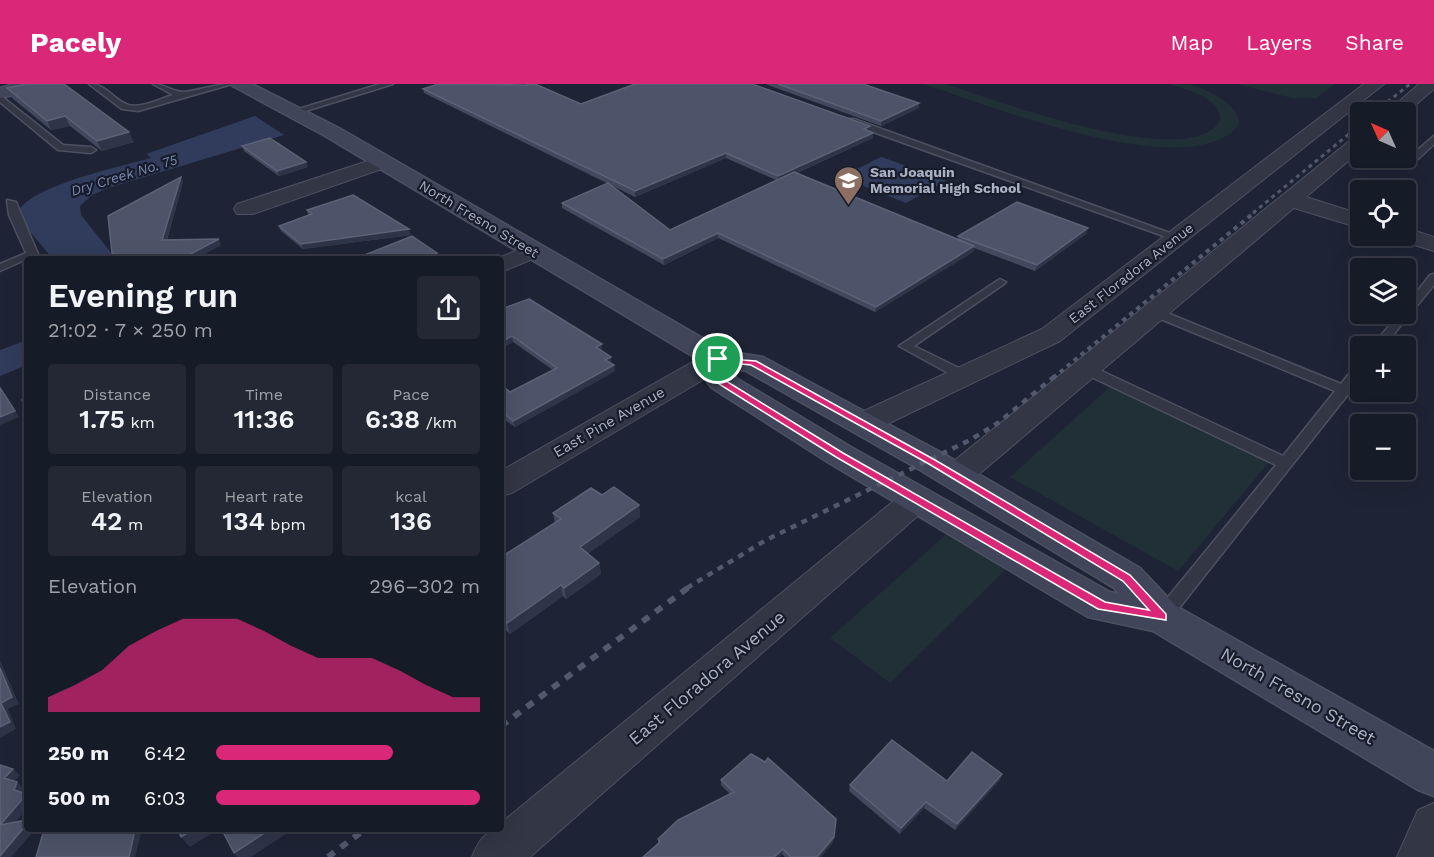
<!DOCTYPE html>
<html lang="en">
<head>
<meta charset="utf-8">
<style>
	:root { --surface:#161b28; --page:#232834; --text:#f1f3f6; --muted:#9ea1a8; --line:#353945; --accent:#db2777 }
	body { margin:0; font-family:"Work Sans",sans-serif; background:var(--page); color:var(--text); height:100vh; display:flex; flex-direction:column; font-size:22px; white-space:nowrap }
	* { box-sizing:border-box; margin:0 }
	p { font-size:20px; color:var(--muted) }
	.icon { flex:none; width:33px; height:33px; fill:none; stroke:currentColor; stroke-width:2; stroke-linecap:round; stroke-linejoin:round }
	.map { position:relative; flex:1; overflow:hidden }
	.side { position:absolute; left:24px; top:172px; width:480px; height:576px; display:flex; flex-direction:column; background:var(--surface); border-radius:6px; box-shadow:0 6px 24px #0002,0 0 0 2px var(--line) }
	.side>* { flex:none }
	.needle { width:39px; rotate:315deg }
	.fabs { position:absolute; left:1350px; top:18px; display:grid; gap:12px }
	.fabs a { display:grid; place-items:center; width:66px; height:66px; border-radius:6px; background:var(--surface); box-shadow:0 6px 24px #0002,0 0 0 2px var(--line); font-size:30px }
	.pin { position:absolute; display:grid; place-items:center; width:51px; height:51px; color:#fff; margin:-26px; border:3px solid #fff; border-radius:50%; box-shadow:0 2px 6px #0007 }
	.round { display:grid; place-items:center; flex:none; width:63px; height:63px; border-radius:6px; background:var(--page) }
	.overview { display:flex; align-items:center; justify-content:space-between; height:102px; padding:0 24px }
	h1 { font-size:33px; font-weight:600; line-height:45px }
	.metrics { display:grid; grid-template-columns:repeat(3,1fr); gap:9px; height:102px; padding:6px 24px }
	.metrics div { display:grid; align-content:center; border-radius:6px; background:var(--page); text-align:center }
	.metrics b { font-size:26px; font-weight:600 }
	.metrics small { font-size:16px; font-weight:400 }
	.metrics p { font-size:16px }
	.chart { height:168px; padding:12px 24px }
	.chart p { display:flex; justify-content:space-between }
	.chart svg { width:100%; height:108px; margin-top:6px; fill:var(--accent); opacity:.7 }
	ul { padding:0 24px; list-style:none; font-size:20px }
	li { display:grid; grid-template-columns:96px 72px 1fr; align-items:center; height:45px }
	li i { height:15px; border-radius:8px; background:var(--accent) }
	header { display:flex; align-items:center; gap:36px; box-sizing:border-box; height:84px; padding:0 30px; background:var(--accent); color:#fff }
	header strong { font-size:28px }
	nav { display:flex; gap:33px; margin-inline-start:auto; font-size:21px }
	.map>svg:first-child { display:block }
</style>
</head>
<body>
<header>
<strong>Pacely</strong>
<nav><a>Map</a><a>Layers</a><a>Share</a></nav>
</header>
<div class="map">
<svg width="1434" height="773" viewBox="0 0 1434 773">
	<rect width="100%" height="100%" fill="#1e2435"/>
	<path fill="#203036" d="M923 0H945C991 14 1191 91 1220 36 1221 14 1186 5 1169 0 1176 0 1185 0 1192 1 1207 5 1258 29 1231 49 1171 94 989 21 923 0Z
		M1237 0H1335L1316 14H1292Z
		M1110 303 1269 378 1178 487 1010 393Z
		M948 449 1006 485 890 599 830 554Z"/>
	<path fill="#313c5c" d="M255 32 284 51 108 104 92 111 80 122 81 131 116 175H53L22 138 18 128C30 102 122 82 151 74L146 70Z
		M881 73H882L946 97 906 119 841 93Z
		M27 256V281L0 292V266Z"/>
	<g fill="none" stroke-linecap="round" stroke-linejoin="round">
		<defs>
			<path id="lane" d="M89 0C106 0 112 14 126 20 139 26 161 14 173 11L153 0C164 0 175 9 185 8 201 6 215 0 232 0L138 27 122 25Z
				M380 0H393L296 30 289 28Z
				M0 11 63 61 91 63 96 66 91 69 58 66 0 18Z
				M848 35H854L1181 153 1172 155 848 39Z
				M1434 52V60L1418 75 1405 74 1406 68 1413 70Z
				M7 116 16 118 38 170 0 187V180L26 169 9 131Z
				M1434 190V201L1384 262H1372L1399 230H1406V222L1430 191Z
				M1000 195 1006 198 1004 200 914 262 971 290 973 293 971 296H961L899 262Z
				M1155 224 1341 300 1355 282 1360 281V293L1349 309 1168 538 1162 540 1156 538 1153 533 1156 528 1276 381 1081 288 1079 285 1081 282H1091L1283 372 1335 307 1151 231 1149 228Z"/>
			<path id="street" d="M1364 0H1384L1060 257 875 346 864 349 853 346 849 339 853 332 1042 245Z
				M1419 0H1434V5L1406 29 1387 28Z
				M1360 52V67L1306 113 1360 130V144L1294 124 966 401 955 404 944 401 939 393 944 385 1353 54Z
				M383 72 390 74 393 78 390 82 253 130H237L234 125 237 120Z
				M1406 144 1434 153V167L1398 156 1395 152H1406Z
				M532 160 540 162 544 167 540 172 501 188V176H494Z
				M718 267 728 269 732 275 728 281 512 409 501 412V387L708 269Z
				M918 403 929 406 934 414 929 422 530 773H472C478 759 484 746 501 746V739L907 406Z
				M1434 719V773H1397L1418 726Z"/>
			<path id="secondary" d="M14 0H45L42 4 0 14V4Z
				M229 0H252L339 44 725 267 763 273 944 370 1140 484 1176 522 1434 667V712L1418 706 1153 547 1088 533 829 379 712 304 707 298 704 279 325 52ZM734 285 746 287 920 386 1114 504 1119 510 1110 508 851 363 736 294Z"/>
		</defs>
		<use href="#lane" stroke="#4c5161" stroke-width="3"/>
		<use href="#street" stroke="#4c5161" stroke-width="2"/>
		<use href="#secondary" stroke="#4c5161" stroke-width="3"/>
		<use href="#lane" fill="#323645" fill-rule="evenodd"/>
		<use href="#street" fill="#323645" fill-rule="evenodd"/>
		<use href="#secondary" fill="#404559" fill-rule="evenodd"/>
		<path stroke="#53596d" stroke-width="3" stroke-dasharray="4 4" stroke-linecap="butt" d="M1375 28 1410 0
			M1253 129 1360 41"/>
		<path stroke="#53596d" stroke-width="4" stroke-dasharray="4.5 4.5" stroke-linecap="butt" d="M1053 294 1255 128"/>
		<path stroke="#53596d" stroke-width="4.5" stroke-dasharray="6 6" stroke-linecap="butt" d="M687 504 766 456 970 356 998 339 1055 292"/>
		<path stroke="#53596d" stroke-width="6" stroke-dasharray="8 8" stroke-linecap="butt" d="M501 642 689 503
			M328 773 364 746"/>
	</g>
	<path fill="#42495e" d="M765 0H863L919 19V24L881 42Z
		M7 4 134 58 102 67 70 42 51 46 12 14Z
		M423 5 870 47 873 54 797 89 958 156V152L1086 150 1035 187 974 164 973 168 875 228 718 154 664 181 562 124V119L670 146 776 96 726 74 635 113 424 9Z
		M242 62 308 83 279 92 244 67Z
		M181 93 183 98 167 156 221 161 193 176H119L114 174 112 169Z
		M307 126 411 151 303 165 281 147 279 142 308 131Z
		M501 225 602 266H601L611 273 610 279 614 281 615 287 515 343 501 333V301L510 308 553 286 513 258 501 264Z
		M602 411 639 421 640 433 588 469 599 479 601 490 566 515 563 512 510 550 501 542V473L555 439 553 429Z
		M1002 690 1000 696 955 746 924 724 900 750 849 707 850 701 947 697Z
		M721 696 833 758 821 773H785L782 770 658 759V755L730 710 721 701Z"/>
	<path fill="#2f3549" d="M919 19V24L881 42V37Z
		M65 32 70 42 51 46 47 37Z
		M129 48 134 58 102 67 97 57Z
		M873 49V54L778 97V92Z
		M726 69V74L635 113V107Z
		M306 78 308 83 279 92 277 87Z
		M181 93 183 98 165 161 162 156Z
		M1088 144 1086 150 1035 187 1037 181Z
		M409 145 411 151 303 165 301 160Z
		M718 149V154L664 181 663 175Z
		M219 155 221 161 193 176H179Z
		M974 162 973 168 875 228 876 223Z
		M437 169 438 176H421Z
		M512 252 513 258 501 264V258Z
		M602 260V266L597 269 596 263Z
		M611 273V279L606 281 605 276Z
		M614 281 615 287 515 343 513 337Z
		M5 310 19 333 0 341V333Z
		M639 421 640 433 582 474 580 463Z
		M599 479 601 490 566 515 564 504Z
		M561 501 563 512 510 550 507 539Z
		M0 576 19 620 8 625 16 645 0 654 1 619Z
		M13 685 20 691 11 701 4 694Z
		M1002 690 1000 696 955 746 957 740Z
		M17 698 24 705 21 712 14 706Z
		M27 710V724L8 748 0 741Z
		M926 718 924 724 900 750 901 744Z
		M27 740V746H35L11 773H0V772Z
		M135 746H142L135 773H129Z
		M193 746H217L190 763 181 753Z
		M269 746H292L251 773H237L234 769Z
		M834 753 833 758 821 773H817Z
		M783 765 782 770 779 773H774Z"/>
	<path fill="#4d5469" stroke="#5c6277" stroke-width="1.5" d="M26 0H64L129 48 97 57 65 32 47 37 7 4Z
		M438 0 525 1 535 0 581 20 635 0H752L870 42 864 45 873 49 778 92 726 69 635 107 423 5Z
		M778 0H863L919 19 881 37Z
		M270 54 306 78 277 87 242 62Z
		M794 88 974 162 876 223 718 149 663 175 562 119 608 99 670 146Z
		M181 93 162 156 219 155 179 176H134L112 169 108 132Z
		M353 111 409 145 301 160 279 142 312 130 307 126Z
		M1017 118 1088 144 1037 181 958 152Z
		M412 152 437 169 421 176H352Z
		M529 215 602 260 596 263 611 273 605 276 614 281 513 337 501 327V301L510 308 557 284 512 252 501 258V225Z
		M0 304 15 327 0 333Z
		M27 315V323L22 316Z
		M614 403 639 421 580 463 599 479 564 504 561 501 507 539 501 533V473L561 435 553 429 591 404 602 411Z
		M0 584 12 613 1 619 10 638 0 643Z
		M892 656 947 697 972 668 1002 690 957 740 926 718 901 744 850 701Z
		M751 670 765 678 768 674 836 735 834 753 817 773H791L783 765 774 773H643L660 758 658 755 678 736 734 708 721 696Z
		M0 681 13 685 4 694 17 698 14 706 27 710 0 741 27 736V740L0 772Z
		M44 746H135L129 773H36Z
		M178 746H193L181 753Z
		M222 746H269L234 769Z"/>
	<path fill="#db2777" stroke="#fff" stroke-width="1.5" fill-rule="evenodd" d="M715 274 756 277 935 376 1130 491 1166 530V536L1098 525 836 373 719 300ZM722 278 751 281 929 380 1123 497 1149 526 1105 518 843 369 726 297Z"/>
	<defs>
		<symbol id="school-pin" viewBox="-11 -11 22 30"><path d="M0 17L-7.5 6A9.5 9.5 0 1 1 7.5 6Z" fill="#8d6e63" stroke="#171c2a"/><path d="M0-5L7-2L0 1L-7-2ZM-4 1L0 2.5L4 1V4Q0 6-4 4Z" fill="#fff"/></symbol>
	</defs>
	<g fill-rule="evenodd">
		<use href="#school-pin" x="832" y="80" width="33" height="45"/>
	</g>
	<g text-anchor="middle" stroke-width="4.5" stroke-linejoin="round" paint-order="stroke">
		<g font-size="14" font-weight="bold" fill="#abb0c3" stroke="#171c2a" text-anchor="start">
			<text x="870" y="93">San Joaquin<tspan x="870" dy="16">Memorial High School</tspan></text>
		</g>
		<g font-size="14" font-style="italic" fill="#7a89b1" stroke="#171c2a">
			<text transform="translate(124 91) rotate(-17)" y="5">Dry Creek No. 75</text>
		</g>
		<g font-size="14" fill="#abb0c3" stroke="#171c2a">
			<text transform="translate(479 135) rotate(31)" y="5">North Fresno Street</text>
			<text transform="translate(1131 189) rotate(-38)" y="5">East Floradora Avenue</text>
		</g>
		<g font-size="15" fill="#abb0c3" stroke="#171c2a">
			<text transform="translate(609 338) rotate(-30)" y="5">East Pine Avenue</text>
		</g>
		<g font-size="18" fill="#abb0c3" stroke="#171c2a">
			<text transform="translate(707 594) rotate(-40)" y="6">East Floradora Avenue</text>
			<text transform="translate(1298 612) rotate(30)" y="6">North Fresno Street</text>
		</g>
	</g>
</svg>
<div class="fabs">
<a><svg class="needle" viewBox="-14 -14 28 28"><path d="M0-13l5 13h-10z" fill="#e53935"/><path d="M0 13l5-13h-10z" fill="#9ea1a8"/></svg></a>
<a><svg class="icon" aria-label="locate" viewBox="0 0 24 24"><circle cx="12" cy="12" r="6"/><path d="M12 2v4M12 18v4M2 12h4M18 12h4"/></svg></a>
<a><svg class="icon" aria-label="layers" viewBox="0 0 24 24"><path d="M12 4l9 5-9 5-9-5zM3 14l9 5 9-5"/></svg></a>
<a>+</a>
<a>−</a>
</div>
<div class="pin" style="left:718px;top:275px;background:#1e9e55"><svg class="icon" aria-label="arrive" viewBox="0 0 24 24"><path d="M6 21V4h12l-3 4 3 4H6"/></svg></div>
<section class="side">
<div class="overview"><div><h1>Evening run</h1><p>21:02 · 7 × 250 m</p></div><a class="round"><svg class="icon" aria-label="share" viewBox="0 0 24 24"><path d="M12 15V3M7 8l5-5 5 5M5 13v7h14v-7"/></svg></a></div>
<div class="metrics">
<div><p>Distance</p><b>1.75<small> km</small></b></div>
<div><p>Time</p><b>11:36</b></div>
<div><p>Pace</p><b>6:38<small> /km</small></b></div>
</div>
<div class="metrics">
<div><p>Elevation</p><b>42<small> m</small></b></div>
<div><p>Heart rate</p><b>134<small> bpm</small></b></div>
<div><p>kcal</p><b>136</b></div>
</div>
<div class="chart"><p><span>Elevation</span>296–302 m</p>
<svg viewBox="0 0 160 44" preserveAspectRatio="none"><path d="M0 44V38L10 33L20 27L30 17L40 11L50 6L60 6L70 6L80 11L90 17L100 22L110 22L120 22L130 27L140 33L150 38L160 38V44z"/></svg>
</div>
<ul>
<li><b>250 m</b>6:42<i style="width:67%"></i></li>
<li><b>500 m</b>6:03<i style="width:100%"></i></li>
</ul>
</section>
</div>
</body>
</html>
